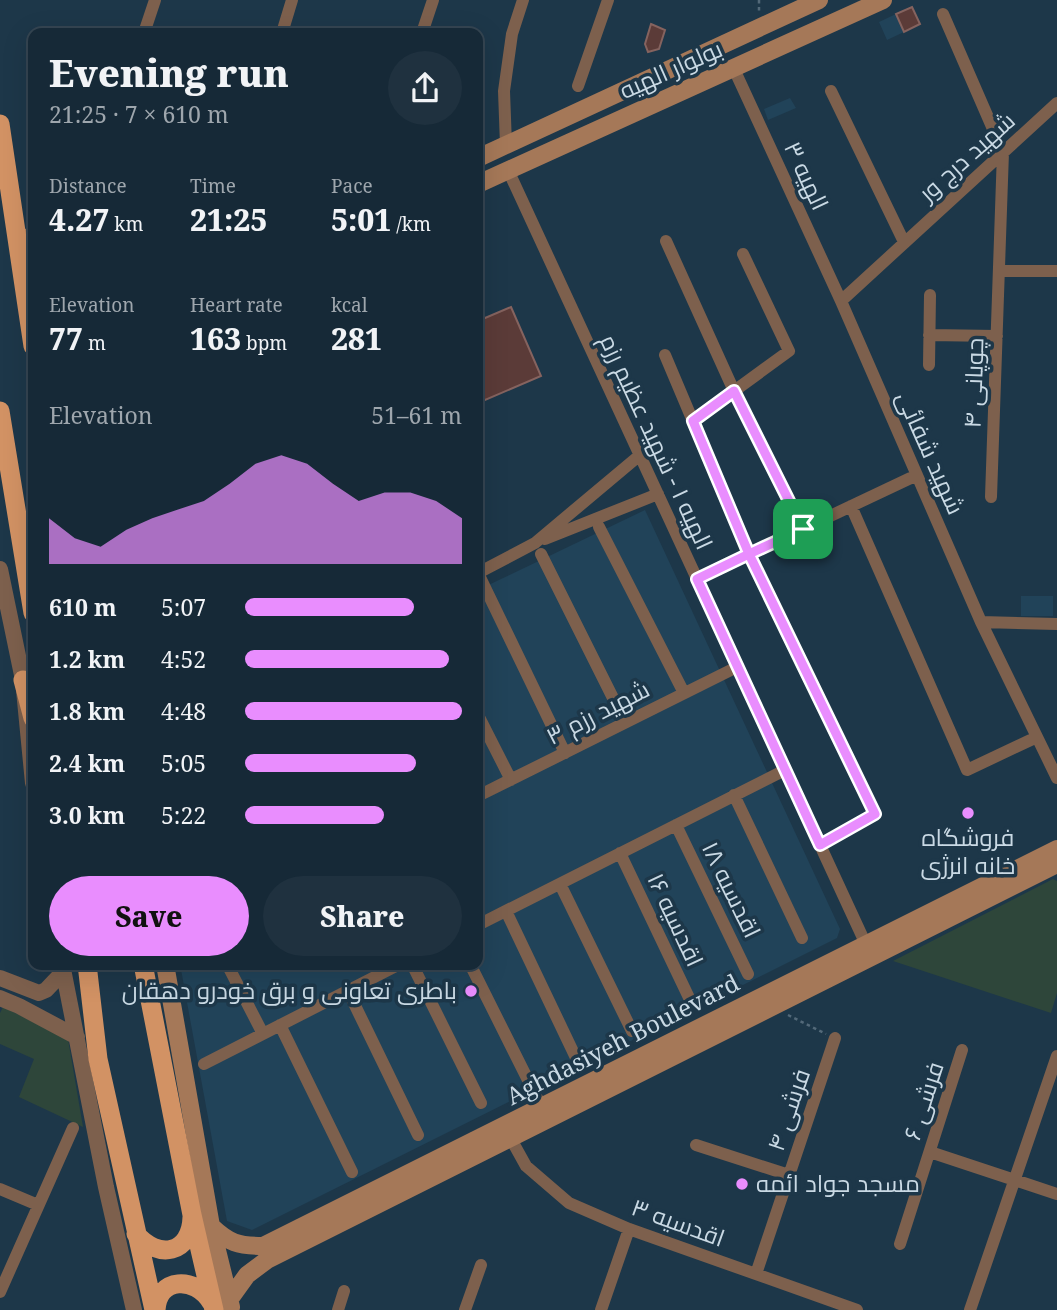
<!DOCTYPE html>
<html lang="en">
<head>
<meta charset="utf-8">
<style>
	:root { --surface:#162937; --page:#1f313f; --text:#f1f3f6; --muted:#9ea6ad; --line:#354552; --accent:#e98dfe }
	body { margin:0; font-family:"Noto Serif",Cairo,serif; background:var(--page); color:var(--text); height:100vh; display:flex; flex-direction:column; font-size:26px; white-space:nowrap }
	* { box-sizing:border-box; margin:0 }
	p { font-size:23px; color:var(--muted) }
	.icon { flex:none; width:38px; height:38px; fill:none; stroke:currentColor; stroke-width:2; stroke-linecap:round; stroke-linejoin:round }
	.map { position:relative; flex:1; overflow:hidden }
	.sheet { position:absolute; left:28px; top:28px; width:455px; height:942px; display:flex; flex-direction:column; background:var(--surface); border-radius:14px; box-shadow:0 7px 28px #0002,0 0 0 2px var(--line) }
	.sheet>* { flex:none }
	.pin { position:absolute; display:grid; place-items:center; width:60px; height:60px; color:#fff; margin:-30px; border-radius:14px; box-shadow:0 4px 10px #0006 }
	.round { display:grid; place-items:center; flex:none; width:74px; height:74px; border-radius:37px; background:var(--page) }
	.headline { display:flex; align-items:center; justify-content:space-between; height:119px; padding:0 21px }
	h1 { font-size:38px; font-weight:800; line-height:52px }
	.stats { display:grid; grid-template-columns:repeat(3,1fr); gap:10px; height:119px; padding:7px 21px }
	.stats div { display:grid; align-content:center }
	.stats b { font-size:30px; font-weight:800 }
	.stats small { font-size:19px; font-weight:400 }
	.stats p { font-size:19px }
	.chart { height:196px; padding:14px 21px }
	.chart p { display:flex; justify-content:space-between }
	.chart svg { width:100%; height:126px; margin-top:7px; fill:var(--accent); opacity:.7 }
	.button { display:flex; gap:14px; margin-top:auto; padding:14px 21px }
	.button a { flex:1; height:80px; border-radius:42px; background:var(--accent); color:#111; font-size:28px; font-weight:800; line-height:80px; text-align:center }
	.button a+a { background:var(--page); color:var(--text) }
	ul { padding:0 21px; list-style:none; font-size:23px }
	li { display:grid; grid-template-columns:112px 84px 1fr; align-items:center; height:52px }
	li i { height:18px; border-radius:9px; background:var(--accent) }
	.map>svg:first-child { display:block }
</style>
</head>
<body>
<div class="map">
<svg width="1057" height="1310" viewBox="0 0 1057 1310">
	<rect width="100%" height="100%" fill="#1d3749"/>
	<path fill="#214359" d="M896 14 904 32 887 40 879 22Z
		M790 98 796 108 768 120 764 109Z
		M645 510 840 929 837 938 252 1230 227 1221 180 964H478V590Z
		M1021 596H1053V616H1021Z"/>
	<path fill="#2e463a" d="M1053 879 1057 881V993L1051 1013 893 961Z
		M3 1007 68 1039 83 1127 19 1097 34 1059 0 1044V1013Z"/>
	<path fill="#5b3b38" stroke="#85635f" stroke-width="2" d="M912 7 920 24 904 32 896 14Z
		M651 24 665 30 659 49 648 52 645 44Z
		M511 307 541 376 478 403V321Z"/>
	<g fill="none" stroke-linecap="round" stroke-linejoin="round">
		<path stroke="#536979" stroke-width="2.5" stroke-dasharray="3.5 3.5" stroke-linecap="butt" d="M759 0V11
			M29 174 33 198
			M788 1015 826 1034"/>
		<path stroke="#7d604d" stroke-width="12" d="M943 14 1003 152 991 497
			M144 33 155 0
			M282 33 292 0
			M422 33 433 0
			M734 69 841 301 981 622 1057 778
			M578 86 608 0
			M831 91 904 242
			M506 145 504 91 512 34 523 0
			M508 170 869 951
			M666 241 734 391 803 529
			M1000 271H1057
			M841 301 1057 103
			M929 335 997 336
			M665 355 749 554 875 814 820 845
			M929 365 930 295
			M693 421 789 351 743 254
			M851 506 967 770 1037 737
			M599 527 684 693
			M545 539 658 494
			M541 554 625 722
			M478 573 535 543 640 455
			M478 573 565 753
			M697 579 917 475
			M981 622 1057 624
			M478 715 511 780
			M734 795 802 938
			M478 796 737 667
			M676 825 748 974
			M620 853 692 1004
			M560 884 632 1031
			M506 911 577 1060
			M478 925 785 770
			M227 964 263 1034
			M412 964 481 1103
			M470 964 542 1108
			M348 991 418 1135
			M280 1025 352 1172
			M204 1064 400 964
			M511 1139 526 1166 569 1203 629 1229 857 1310
			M696 1145 789 1175
			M930 1152 1057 1194
			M0 1189 38 1205
			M900 1244 962 1050
			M756 1274 835 1038
			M0 1292 73 1128
			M338 1310 344 1291
			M465 1310 481 1265
			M601 1310 629 1229
			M970 1310 1057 1056"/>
		<path stroke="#7d604d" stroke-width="16" d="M0 569 23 680 33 783
			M62 964 106 1187 134 1310
			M0 978 39 993 46 990 64 971
			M0 998 19 1006 77 1037"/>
		<path stroke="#a57858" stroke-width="18" d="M478 158 819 0
			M478 184 883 0
			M20 236 33 265
			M165 964 211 1226 231 1307
			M211 1226C229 1243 238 1246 263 1246L1057 849
			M229 1300 247 1275 267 1260 1057 864"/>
		<path stroke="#d29264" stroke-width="19" d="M0 124 33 346
			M0 411 33 613
			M23 680 33 718
			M87 964 98 1059 154 1310
			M143 964 192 1215 214 1310
			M136 1234C158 1260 191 1254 192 1217
			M156 1310C158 1277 195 1276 211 1302"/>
	</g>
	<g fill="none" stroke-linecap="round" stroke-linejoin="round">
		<defs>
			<path id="route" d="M803 529 734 391 693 421 749 554 697 579 820 845 875 814 749 554 803 529"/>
		</defs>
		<use href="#route" stroke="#fff" stroke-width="14"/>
		<use href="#route" stroke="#e98dfe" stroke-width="9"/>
	</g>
	<g fill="#e98dfe" stroke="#1d3749" stroke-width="2.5">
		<circle cx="968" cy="813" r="7"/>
		<circle cx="471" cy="991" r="7"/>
		<circle cx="742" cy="1184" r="7"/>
	</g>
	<g text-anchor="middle" stroke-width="7" stroke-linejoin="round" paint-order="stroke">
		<g font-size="24" fill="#c9d9e4" stroke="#1d3749">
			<text transform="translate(671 70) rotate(-24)" y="8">بولوار الهیه</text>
			<text transform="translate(967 157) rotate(-42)" y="8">شهید درج ور</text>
			<text transform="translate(806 176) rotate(65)" y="8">الهیه ۳</text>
			<text transform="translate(974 383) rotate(-88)" y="8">چوپانی ۴</text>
			<text transform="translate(656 442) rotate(65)" y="8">الهیه ۱ - شهید عظیم رزم</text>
			<text transform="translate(930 453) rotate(66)" y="8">شهید شفائی</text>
			<text transform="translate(598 713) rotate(-27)" y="8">شهید رزم ۳</text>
			<text transform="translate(731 890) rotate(64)" y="8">اقدسیه ۱۸</text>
			<text transform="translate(675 920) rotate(65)" y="8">اقدسیه ۱۶</text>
			<text transform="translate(623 1040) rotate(-27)" y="8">Aghdasiyeh Boulevard</text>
			<text transform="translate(924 1101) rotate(-72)" y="8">فرشی ۶</text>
			<text transform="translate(789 1110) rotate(-71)" y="8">فرشی ۴</text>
			<text transform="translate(678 1223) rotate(20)" y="8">اقدسیه ۳</text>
		</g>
		<g font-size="24" fill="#c9d9e4" stroke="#1d3749">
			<text x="968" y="846">فروشگاه<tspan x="968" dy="28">خانه انرژی</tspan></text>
			<text x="457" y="999" text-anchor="end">باطری تعاونی و برق خودرو دهقان</text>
			<text x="756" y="1192" text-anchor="start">مسجد جواد ائمه</text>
		</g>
	</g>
</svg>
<div class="pin" style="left:803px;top:529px;background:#1e9e55"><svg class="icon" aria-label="arrive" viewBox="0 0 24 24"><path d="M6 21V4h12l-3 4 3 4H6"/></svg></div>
<section class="sheet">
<div class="headline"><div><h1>Evening run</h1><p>21:25 · 7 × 610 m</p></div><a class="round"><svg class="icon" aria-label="share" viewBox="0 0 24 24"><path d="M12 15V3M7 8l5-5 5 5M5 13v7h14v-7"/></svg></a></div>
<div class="stats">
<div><p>Distance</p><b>4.27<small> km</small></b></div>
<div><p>Time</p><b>21:25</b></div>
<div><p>Pace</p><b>5:01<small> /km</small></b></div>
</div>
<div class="stats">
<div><p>Elevation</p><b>77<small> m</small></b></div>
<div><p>Heart rate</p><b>163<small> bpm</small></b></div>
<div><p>kcal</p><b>281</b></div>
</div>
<div class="chart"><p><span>Elevation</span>51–61 m</p>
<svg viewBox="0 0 160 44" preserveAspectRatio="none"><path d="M0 44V28L10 35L20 38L30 32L40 28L50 25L60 22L70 16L80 9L90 6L100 9L110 16L120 22L130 19L140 19L150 22L160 28V44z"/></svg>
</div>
<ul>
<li><b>610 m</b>5:07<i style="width:78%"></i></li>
<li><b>1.2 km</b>4:52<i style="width:94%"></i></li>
<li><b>1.8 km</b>4:48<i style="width:100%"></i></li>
<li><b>2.4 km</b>5:05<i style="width:79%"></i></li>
<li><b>3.0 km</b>5:22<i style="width:64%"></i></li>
</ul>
<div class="button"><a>Save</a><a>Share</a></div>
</section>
</div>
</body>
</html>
